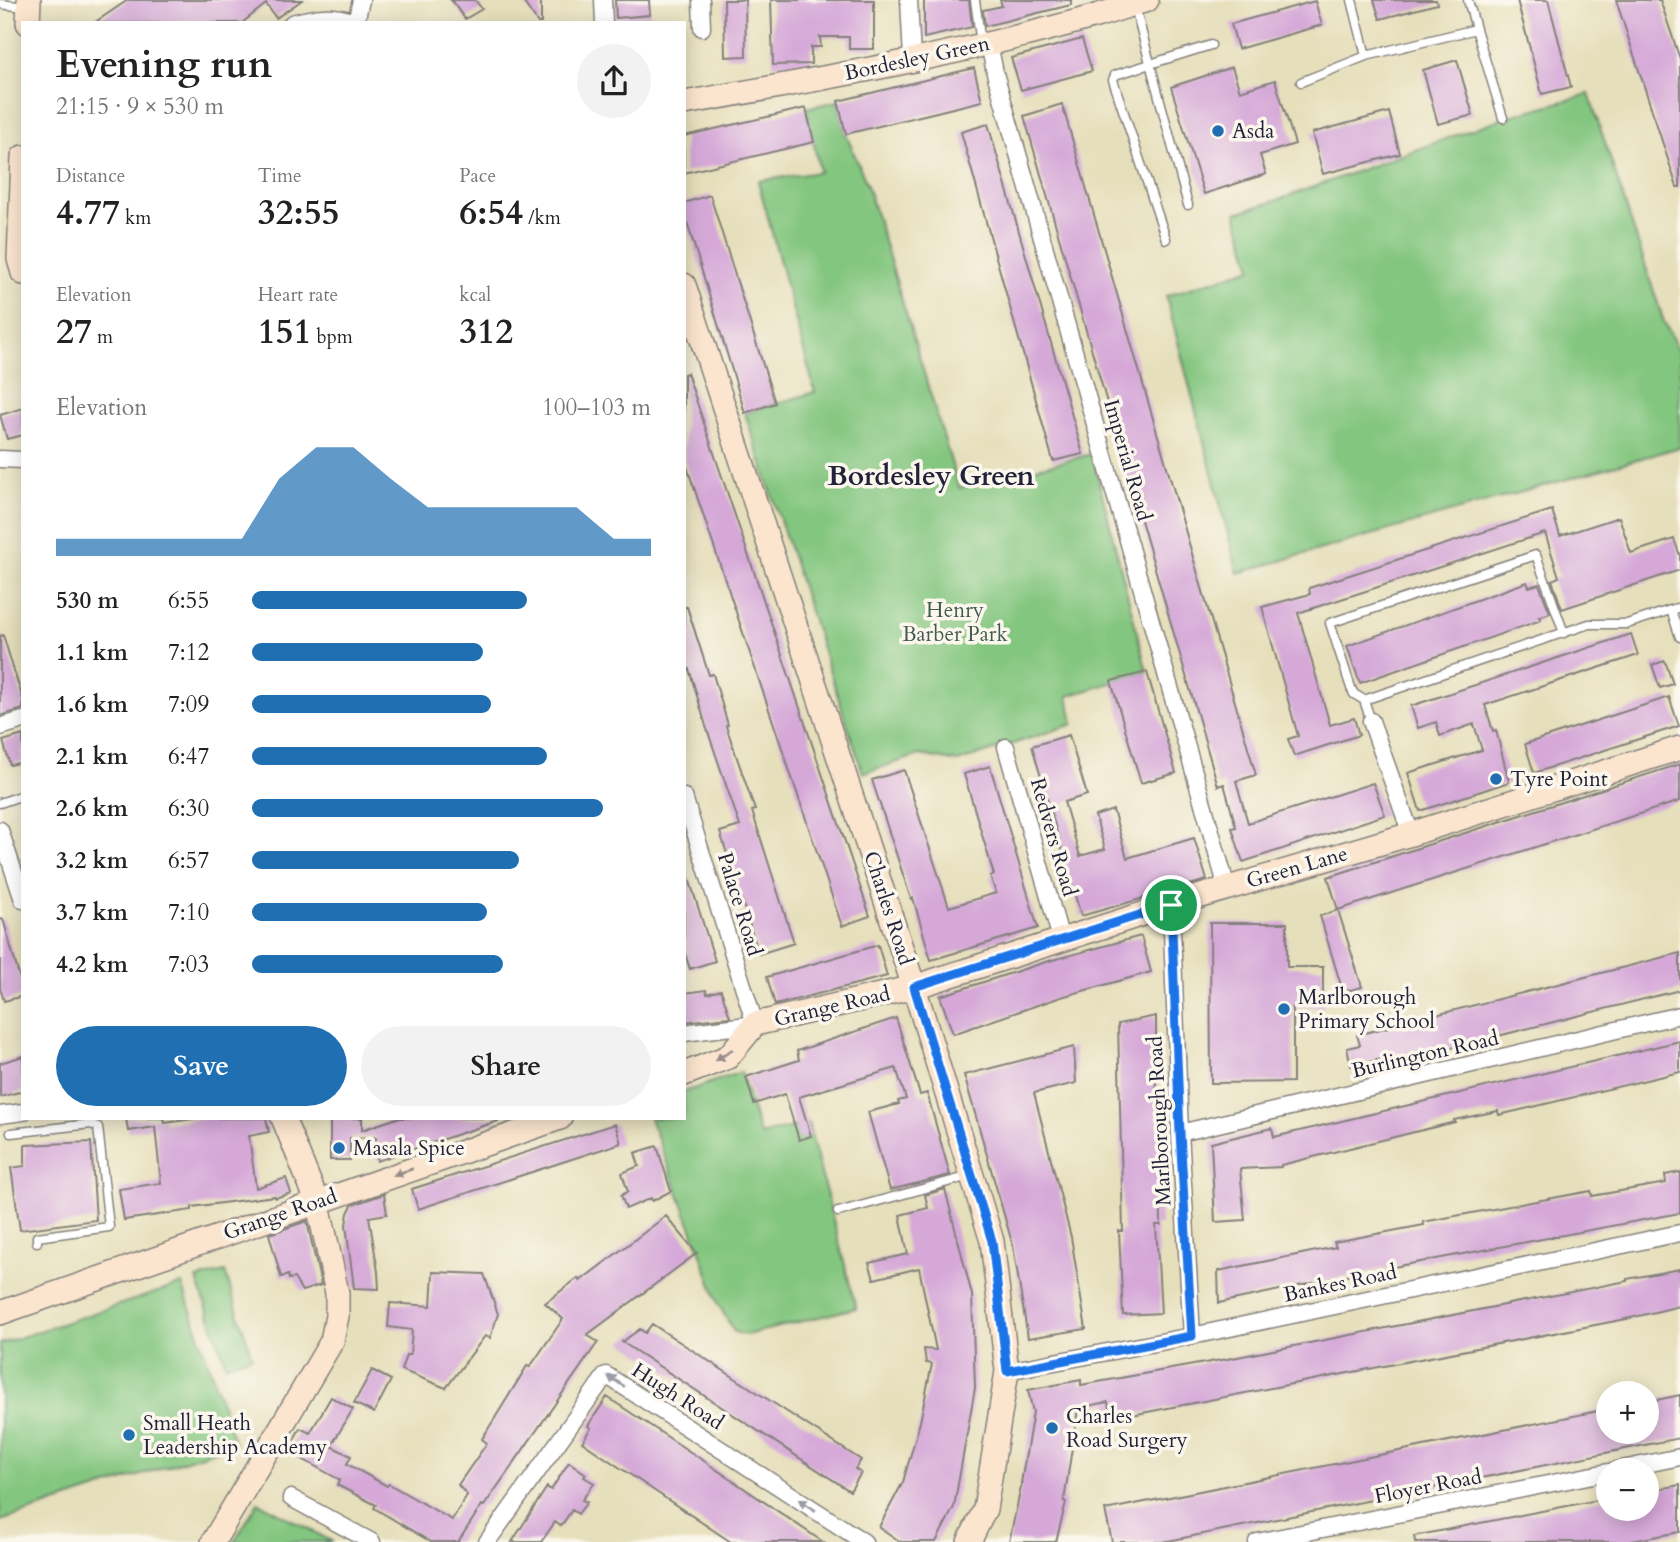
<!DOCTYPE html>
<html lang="en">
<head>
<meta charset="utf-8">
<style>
	:root { --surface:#fff; --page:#f2f2f2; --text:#222; --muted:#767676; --accent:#1f6fb2 }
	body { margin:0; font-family:Cardo,serif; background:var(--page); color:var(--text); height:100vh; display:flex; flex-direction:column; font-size:26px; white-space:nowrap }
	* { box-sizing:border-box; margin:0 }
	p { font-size:23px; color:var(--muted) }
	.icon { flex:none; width:38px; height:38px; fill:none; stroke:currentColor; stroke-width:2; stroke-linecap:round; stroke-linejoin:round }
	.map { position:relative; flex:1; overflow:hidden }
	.side { position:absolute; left:21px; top:21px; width:665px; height:1099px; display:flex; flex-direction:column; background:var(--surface); border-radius:0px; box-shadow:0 4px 18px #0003 }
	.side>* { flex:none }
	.buttons { position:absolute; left:1596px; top:1381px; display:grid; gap:14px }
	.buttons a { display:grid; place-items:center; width:63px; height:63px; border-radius:50%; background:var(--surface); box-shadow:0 4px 18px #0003; font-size:35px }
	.pin { position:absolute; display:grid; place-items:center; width:60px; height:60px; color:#fff; margin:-30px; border:4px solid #fff; border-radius:50%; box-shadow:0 2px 7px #0007 }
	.round { display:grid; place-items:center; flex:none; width:74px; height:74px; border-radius:37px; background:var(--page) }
	.headline { display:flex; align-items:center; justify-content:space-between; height:119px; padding:0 35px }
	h1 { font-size:38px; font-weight:800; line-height:52px }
	.figures { display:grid; grid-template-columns:repeat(3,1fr); gap:10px; height:119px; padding:7px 35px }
	.figures div { display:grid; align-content:center }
	.figures b { font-size:35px; font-weight:800 }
	.figures small { font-size:19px; font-weight:400 }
	.figures p { font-size:19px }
	.chart { height:196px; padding:14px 35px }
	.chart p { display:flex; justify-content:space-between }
	.chart svg { width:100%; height:126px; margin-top:7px; fill:var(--accent); opacity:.7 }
	.action { display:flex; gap:14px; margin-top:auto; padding:14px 35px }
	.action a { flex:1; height:80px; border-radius:42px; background:var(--accent); color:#fff; font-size:28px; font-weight:800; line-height:80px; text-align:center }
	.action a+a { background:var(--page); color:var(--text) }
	ul { padding:0 35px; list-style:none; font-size:23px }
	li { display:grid; grid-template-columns:112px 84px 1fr; align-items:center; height:52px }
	li i { height:18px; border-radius:9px; background:var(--accent) }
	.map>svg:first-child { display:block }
</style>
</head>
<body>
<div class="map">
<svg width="1680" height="1542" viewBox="0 0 1680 1542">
	<rect width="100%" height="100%" fill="#fbf7ec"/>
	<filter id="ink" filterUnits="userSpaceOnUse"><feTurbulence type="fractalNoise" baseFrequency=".0143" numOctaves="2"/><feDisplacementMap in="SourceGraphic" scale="14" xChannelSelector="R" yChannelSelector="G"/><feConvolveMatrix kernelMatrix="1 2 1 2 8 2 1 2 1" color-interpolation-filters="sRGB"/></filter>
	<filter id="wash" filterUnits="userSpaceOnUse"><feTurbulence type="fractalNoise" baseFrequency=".00686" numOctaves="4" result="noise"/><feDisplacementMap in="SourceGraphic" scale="28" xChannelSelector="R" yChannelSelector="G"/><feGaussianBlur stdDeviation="1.57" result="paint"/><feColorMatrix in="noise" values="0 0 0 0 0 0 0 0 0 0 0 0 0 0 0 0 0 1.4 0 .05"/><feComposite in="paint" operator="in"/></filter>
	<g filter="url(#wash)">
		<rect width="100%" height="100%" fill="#e6dfbb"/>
		<path fill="#83c67f" stroke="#52745d" stroke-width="2" d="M1589 94 1664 322 1680 353V447L1238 573 1166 296 1252 268 1236 213 1275 201 1503 118Z
			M838 101 846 134 867 185 959 488 1092 454 1147 672 1068 696 1073 724 958 762 920 755 863 773 745 413 815 392 758 181 820 172 806 108Z
			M741 1072 760 1135 808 1123 856 1308 746 1335 734 1332 718 1303 694 1234 650 1118H684V1092Z
			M225 1272 252 1356 226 1365 197 1279Z
			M182 1284 235 1444 0 1521V1344Z
			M258 1502 333 1542H234Z"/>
		<g id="blocks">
			<path fill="#d5a8d8" d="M128 0H302L276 18 266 4 242 23H94Z
				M451 0H475L482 9 465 19Z
				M522 0H541V23H538Z
				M615 0H649L650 15 616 18Z
				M724 0H745L746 56 725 57Z
				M771 0H874V49H849V37H820L821 47H811V64L773 65Z
				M924 0H969L972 27 924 38Z
				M1000 0H1071V5L985 26 983 10 1002 6Z
				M1374 0H1436L1437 4 1380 19Z
				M1517 0H1548L1571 87 1542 94Z
				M1616 0H1660L1680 59V187H1677Z
				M1315 1 1322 25 1238 49 1231 24Z
				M1082 39 1092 71 1021 90 1011 58Z
				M1457 60 1473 115 1438 124 1423 70Z
				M1232 67 1240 91 1275 80 1295 144 1260 155 1266 174 1204 194 1171 87Z
				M974 68 982 101 846 134 838 101Z
				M1062 104 1256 775 1236 781 1248 823 1373 783 1385 815 1243 862 1232 828 1236 827 1224 784 1218 786 1024 116Z
				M806 108 814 142 684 173V136Z
				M1389 112 1400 154 1323 174 1312 133Z
				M988 124 1083 454 1053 461 961 132Z
				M710 195 775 403 745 413 684 212V203Z
				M687 373 870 916 842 926 684 458V374Z
				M23 408V435L7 439 0 415Z
				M1552 510 1560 536 1619 517 1631 553 1674 539 1680 556V570L1562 609 1552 580 1559 577 1545 533 1298 613 1330 725 1354 718 1359 735 1294 756 1288 739 1298 736 1262 607 1310 594 1309 588Z
				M1527 582 1529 587 1539 584 1550 613 1539 617 1541 620 1360 683 1347 646Z
				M684 607H687L709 675 713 674 728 725 726 726 755 810 752 811 794 943 759 954 720 832 740 826 706 726 689 669 684 671Z
				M1631 634 1638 655 1485 705 1493 731 1496 730 1509 782 1420 811 1408 773 1482 750 1474 724 1440 736 1436 722 1418 728 1411 706Z
				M3 635 23 700V709L0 716V636Z
				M1665 661 1673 684 1660 688 1652 665Z
				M1147 672 1176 773 1141 783 1111 681Z
				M1669 697 1679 726 1534 773 1525 744Z
				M23 735V762L10 765 3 741Z
				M1069 735 1087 795 1064 802 1080 856 1105 849 1095 816 1113 810 1127 858 1194 838 1207 880 1081 916 1032 746Z
				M1680 764V801L1338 910 1328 877Z
				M990 766 1038 928 931 960 913 898 911 899 872 780 904 770 949 907 996 893 990 876 994 875 964 774Z
				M687 872 715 961 690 969 684 951V873Z
				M1338 910 1362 987 1343 992 1320 916Z
				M3 919 23 990V996L4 1001 0 988V920Z
				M1210 923H1287V967H1323V1007H1293V1082L1211 1083Z
				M1141 936 1151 972 1061 997 953 1034 940 996 1049 961Z
				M878 945 887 976 775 1005 767 977Z
				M1680 953V990L1383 1065 1382 1059 1351 1066 1347 1048 1360 1045 1357 1035Z
				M706 990 707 994 721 990 730 1017 684 1022V993Z
				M1156 1016V1099H1159L1161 1225H1156L1161 1313 1123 1315 1119 1231H1123L1118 1024Z
				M896 1018 920 1095 927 1093 950 1175 890 1190 868 1112 899 1104 898 1101 906 1099 896 1068 799 1097 811 1136 799 1140 785 1094 754 1104 746 1077 799 1060 797 1051Z
				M1680 1041V1072L1499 1115 1498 1111 1454 1120 1455 1122 1281 1165V1167L1240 1169 1245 1220 1215 1222 1211 1143 1272 1128 1274 1137Z
				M1074 1047 1076 1083 1034 1093 1071 1237 1086 1329 1028 1338 1013 1246 964 1075Z
				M23 1056V1091L0 1097V1063Z
				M126 1118H164L165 1123 200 1118H266L269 1132 249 1136 256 1188 286 1178 291 1193 275 1198V1196L192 1207V1210L124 1220 119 1189 161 1183 155 1127 128 1131Z
				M330 1118H362V1130L397 1118H497L498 1121 377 1161 376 1137 350 1138V1160H330Z
				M615 1124 621 1143 418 1209 412 1189Z
				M91 1142 96 1220 20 1230 11 1168 25 1166V1145Z
				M657 1146 671 1191 652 1201 651 1198 626 1209 621 1195 628 1192 622 1173 639 1166 635 1153Z
				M1680 1172V1213L1341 1277 1219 1303 1218 1271 1336 1247 1334 1242 1424 1225 1423 1222 1591 1191 1592 1196 1666 1183 1665 1175Z
				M945 1189 972 1295 975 1388 954 1507 936 1542H901L879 1527 903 1482 920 1422 932 1364 926 1363 924 1349 936 1350 919 1268 874 1279 869 1263 908 1254 900 1215 928 1208 925 1195Z
				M384 1194 387 1214 369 1217 378 1272 379 1289 354 1288 346 1225 348 1213 352 1205Z
				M666 1216 697 1253 587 1335 598 1342 484 1506 482 1505 458 1542H431L374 1508 376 1505 337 1485 340 1480 288 1451 300 1428 310 1433 331 1397 353 1409 331 1446 351 1456 347 1464 387 1486 389 1484 452 1520 467 1495 458 1485 487 1443 482 1439 527 1366 530 1367 563 1319 545 1303 578 1278 580 1281Z
				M307 1221 321 1285 302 1291 294 1278 289 1279 288 1275 281 1277 269 1234Z
				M1680 1269V1306L1626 1319 1111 1419 1108 1402 1078 1408 1064 1501 1066 1502 1056 1542H1009L1022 1483H1021L1033 1412 1028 1390 1081 1380V1385L1227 1359 1627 1281V1279Z
				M433 1272 484 1274 498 1314 490 1338 485 1336 446 1388 401 1370 406 1355H410L412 1330 388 1327 390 1303 431 1306Z
				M652 1324 861 1460 855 1469 861 1473 850 1491 622 1342 640 1329 645 1333Z
				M372 1370 391 1380 374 1413 354 1403Z
				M1680 1395V1438L1163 1542H1112L1105 1510 1608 1409V1432H1647V1402Z
				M607 1397 704 1461 823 1542H731L601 1455 582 1442 591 1428 588 1426Z
				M569 1462 586 1474 584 1477 594 1483 582 1500 587 1502 578 1514 572 1510 561 1526 555 1522 541 1542H512L547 1487 551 1490Z
				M1680 1485V1532L1626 1542H1415L1414 1536 1608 1498V1508H1647V1491Z"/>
		</g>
	</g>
	<g filter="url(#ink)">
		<use href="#blocks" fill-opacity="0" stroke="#84807b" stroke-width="2"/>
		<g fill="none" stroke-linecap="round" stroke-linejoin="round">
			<defs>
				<path id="lane" d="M975 0 981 44
					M1352 0 1366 56 1476 29 1503 118
					M1468 0 1476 29
					M0 4 25 7
					M1135 7 1188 205
					M1301 82 1366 56
					M1166 239 1113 80 1115 75 1211 45
					M1671 610 1680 637
					M1364 700 1354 694 1351 688 1330 623 1536 555 1564 633
					M1371 721 1364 700 1589 624H1627L1680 607
					M0 803 23 795
					M11 1133 91 1124 98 1127 109 1227 37 1237V1242
					M838 1212 970 1176"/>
				<path id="street" d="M603 0 604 23
					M701 0 702 28
					M909 0 912 59
					M292 23C315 16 333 14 356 22L361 0
					M989 43 995 73 1227 888
					M0 459 23 460
					M1371 721 1411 834
					M0 727 23 720
					M1006 747 1061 939
					M684 797 755 1024 684 1033
					M0 830 23 900
					M1171 905 1180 1133 1192 1336
					M0 1115 23 1112
					M1180 1133 1680 1015
					M1007 1371 1192 1336 1680 1233
					M1617 1470 1680 1457
					M291 1498 372 1542
					M487 1542 606 1375 864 1542
					M1257 1542 1608 1472"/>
				<path id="secondary" d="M28 23 29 0
					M684 103C822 79 962 54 1096 16 1113 11 1130 5 1147 0
					M23 157 19 259 23 273
					M684 285 914 987 992 1241 1007 1371 985 1509 969 1542
					M684 1074 728 1057 755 1024 914 987 1171 905 1411 834 1680 748
					M0 1313 560 1118
					M213 1542 332 1341 337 1316V1293L326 1240 317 1201 283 1118"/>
			</defs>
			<use href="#lane" stroke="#84807b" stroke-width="11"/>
			<use href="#street" stroke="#84807b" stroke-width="19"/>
			<use href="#secondary" stroke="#84807b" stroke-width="26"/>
			<use href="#lane" stroke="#fff" stroke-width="8"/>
			<use href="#street" stroke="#fff" stroke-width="16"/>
			<use href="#secondary" stroke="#fbe5cf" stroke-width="23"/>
		</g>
		<defs><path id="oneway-solid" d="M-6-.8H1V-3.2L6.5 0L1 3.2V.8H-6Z" transform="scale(1.75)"/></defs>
		<g fill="#998d8c">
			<use href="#oneway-solid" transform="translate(724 1055) rotate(147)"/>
			<use href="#oneway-solid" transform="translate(403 1172) rotate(161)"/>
		</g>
		<g fill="#9c9ca7">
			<use href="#oneway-solid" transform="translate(616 1381) rotate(-147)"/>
			<use href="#oneway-solid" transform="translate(807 1505) rotate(-147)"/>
		</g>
	</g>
	<g fill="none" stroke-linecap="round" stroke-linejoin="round" filter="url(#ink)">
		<defs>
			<path id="route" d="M1171 905 1180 1133 1192 1336 1007 1371 992 1241 914 987Z"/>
		</defs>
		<use href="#route" stroke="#fff" stroke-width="14"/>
		<use href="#route" stroke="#1a73e8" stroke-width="9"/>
	</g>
	<g fill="#1f6fb2" stroke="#fbf7ec" stroke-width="2.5">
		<circle cx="1218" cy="131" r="7"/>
		<circle cx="1496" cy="779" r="7"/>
		<circle cx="1284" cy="1009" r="7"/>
		<circle cx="339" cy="1148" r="7"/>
		<circle cx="1052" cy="1428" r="7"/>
		<circle cx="129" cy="1435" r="7"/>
	</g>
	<g text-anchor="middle" stroke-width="7" stroke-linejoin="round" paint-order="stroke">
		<g font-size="21" fill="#22223b" stroke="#fbf7ec">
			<text transform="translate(917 58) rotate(-12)" y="7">Bordesley Green</text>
			<text transform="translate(1128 460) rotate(74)" y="7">Imperial Road</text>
			<text transform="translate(1054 837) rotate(74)" y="7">Redvers Road</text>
			<text transform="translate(1297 867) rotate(-16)" y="7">Green Lane</text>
			<text transform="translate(740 904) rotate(73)" y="7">Palace Road</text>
			<text transform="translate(889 908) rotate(72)" y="7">Charles Road</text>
			<text transform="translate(832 1006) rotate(-13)" y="7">Grange Road</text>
			<text transform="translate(1425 1054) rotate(-13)" y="7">Burlington Road</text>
			<text transform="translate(1159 1121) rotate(-93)" y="7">Marlborough Road</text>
			<text transform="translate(280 1214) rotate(-19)" y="7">Grange Road</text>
			<text transform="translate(1340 1283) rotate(-12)" y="7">Bankes Road</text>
			<text transform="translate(678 1396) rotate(33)" y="7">Hugh Road</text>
			<text transform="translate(1428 1486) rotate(-11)" y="7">Floyer Road</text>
		</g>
		<g font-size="21" fill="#22223b" stroke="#fbf7ec" text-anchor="start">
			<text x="1232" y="138">Asda</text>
			<text x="1510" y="786">Tyre Point</text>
			<text x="1298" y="1004">Marlborough<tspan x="1298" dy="24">Primary School</tspan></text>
			<text x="353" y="1155">Masala Spice</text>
			<text x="1066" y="1423">Charles<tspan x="1066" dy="24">Road Surgery</tspan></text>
			<text x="143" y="1430">Small Heath<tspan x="143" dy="24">Leadership Academy</tspan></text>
		</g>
		<g font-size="21" fill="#445b53" stroke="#fbf7ec">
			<text x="955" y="617">Henry<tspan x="955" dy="24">Barber Park</tspan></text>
		</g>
		<g font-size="28" font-weight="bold" fill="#22223b" stroke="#fbf7ec">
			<text x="931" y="485">Bordesley Green</text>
		</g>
	</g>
</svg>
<div class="buttons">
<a>+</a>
<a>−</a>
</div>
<div class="pin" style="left:1171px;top:905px;background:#1e9e55"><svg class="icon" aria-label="arrive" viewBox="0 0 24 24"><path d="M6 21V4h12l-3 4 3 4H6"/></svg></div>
<section class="side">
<div class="headline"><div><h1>Evening run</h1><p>21:15 · 9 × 530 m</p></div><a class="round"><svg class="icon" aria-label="share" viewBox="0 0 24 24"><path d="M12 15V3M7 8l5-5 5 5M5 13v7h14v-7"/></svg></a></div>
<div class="figures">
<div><p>Distance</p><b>4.77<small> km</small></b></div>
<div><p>Time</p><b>32:55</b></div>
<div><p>Pace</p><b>6:54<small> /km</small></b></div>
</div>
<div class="figures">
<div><p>Elevation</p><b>27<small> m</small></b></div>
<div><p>Heart rate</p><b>151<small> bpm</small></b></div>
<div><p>kcal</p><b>312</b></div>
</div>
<div class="chart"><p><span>Elevation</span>100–103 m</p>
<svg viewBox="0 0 160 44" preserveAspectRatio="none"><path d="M0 44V38L10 38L20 38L30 38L40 38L50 38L60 17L70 6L80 6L90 17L100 27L110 27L120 27L130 27L140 27L150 38L160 38V44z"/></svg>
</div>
<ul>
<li><b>530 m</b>6:55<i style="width:69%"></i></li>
<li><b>1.1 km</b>7:12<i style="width:58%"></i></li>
<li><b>1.6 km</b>7:09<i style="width:60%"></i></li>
<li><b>2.1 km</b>6:47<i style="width:74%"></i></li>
<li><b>2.6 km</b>6:30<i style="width:88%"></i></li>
<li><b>3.2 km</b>6:57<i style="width:67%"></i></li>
<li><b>3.7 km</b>7:10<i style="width:59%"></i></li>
<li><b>4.2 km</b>7:03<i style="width:63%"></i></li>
</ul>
<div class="action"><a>Save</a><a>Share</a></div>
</section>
</div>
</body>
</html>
